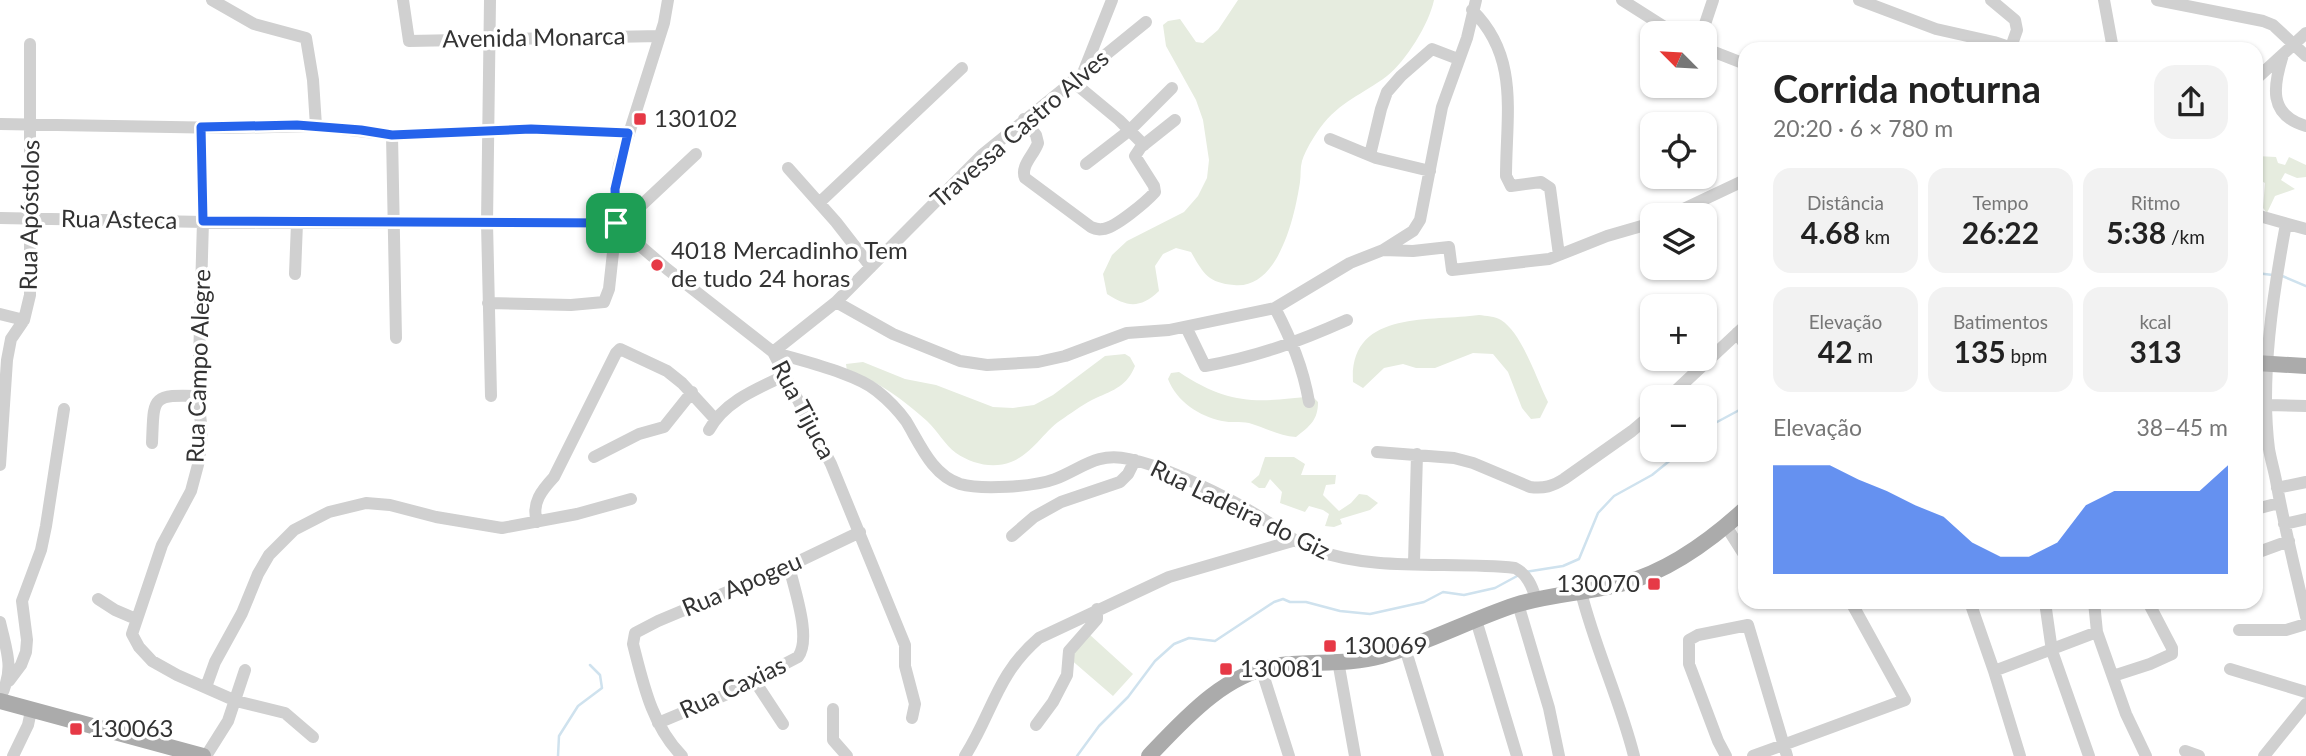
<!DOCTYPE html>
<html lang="pt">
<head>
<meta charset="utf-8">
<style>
	:root { --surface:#fff; --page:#f2f2f2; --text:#222; --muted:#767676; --accent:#2563eb }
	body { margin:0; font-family:Lato,sans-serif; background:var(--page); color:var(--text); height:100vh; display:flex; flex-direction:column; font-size:26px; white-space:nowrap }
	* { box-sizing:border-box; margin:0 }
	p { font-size:23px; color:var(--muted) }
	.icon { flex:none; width:38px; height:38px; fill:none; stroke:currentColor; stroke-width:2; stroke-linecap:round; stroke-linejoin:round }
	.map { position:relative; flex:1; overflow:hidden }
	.panel { position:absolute; left:1738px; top:42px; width:525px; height:567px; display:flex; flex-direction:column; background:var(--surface); border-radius:21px; box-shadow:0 2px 5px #0004 }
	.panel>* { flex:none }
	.needle { width:46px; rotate:294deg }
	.controls { position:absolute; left:1640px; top:21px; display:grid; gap:14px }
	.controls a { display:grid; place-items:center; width:77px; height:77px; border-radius:14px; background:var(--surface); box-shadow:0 2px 5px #0004; font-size:35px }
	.pin { position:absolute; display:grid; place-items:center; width:60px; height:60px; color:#fff; margin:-30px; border-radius:14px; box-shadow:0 4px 10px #0006 }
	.round { display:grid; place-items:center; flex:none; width:74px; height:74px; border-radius:21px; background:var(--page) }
	.head { display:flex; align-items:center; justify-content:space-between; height:119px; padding:0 35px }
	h1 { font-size:38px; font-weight:700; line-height:52px }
	.stats { display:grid; grid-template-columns:repeat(3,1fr); gap:10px; height:119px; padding:7px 35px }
	.stats div { display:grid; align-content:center; border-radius:18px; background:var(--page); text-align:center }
	.stats b { font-size:30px; font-weight:700 }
	.stats small { font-size:19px; font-weight:400 }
	.stats p { font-size:19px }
	.chart { height:196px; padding:14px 35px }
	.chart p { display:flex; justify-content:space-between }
	.chart svg { width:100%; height:126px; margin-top:7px; fill:var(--accent); opacity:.7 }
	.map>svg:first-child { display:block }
</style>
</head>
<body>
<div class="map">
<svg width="2306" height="756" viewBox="0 0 2306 756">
	<rect width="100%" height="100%" fill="#fff"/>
	<path fill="#e6ecdf" d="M1238 0H1434C1429 24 1406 61 1387 76 1362 95 1340 101 1320 128 1313 138 1306 149 1302 161 1300 168 1301 175 1300 182 1295 215 1279 290 1234 285 1208 283 1203 273 1191 252L1176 248 1163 254 1155 266 1159 291C1140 309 1127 307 1107 294L1103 274 1112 255 1127 241 1184 212 1198 196 1207 178 1209 160 1203 120 1196 100 1166 46 1163 25 1168 21 1180 19 1196 42 1203 43 1218 30Z
		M2256 156 2276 157 2278 163 2285 165 2289 157 2306 165V177L2297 178 2285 173 2281 180 2295 189 2275 196 2267 213 2263 208 2265 183 2256 178Z
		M1479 315C1486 316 1495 316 1501 320 1522 333 1537 380 1548 402L1540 418 1531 419 1522 408 1508 372 1493 354 1473 353 1435 368H1416L1403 364 1384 368 1363 388 1353 382C1349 309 1431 322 1479 315Z
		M1125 354 1130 357 1135 366C1127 386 1114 390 1096 398 1085 403 1074 411 1064 418 1044 430 1034 453 1011 462 993 469 972 464 956 453 945 445 937 430 927 421 905 401 876 379 847 371L846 364 863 362 905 379 936 385 993 407 1013 408 1034 405 1053 395 1105 356Z
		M1179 372C1229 405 1255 403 1312 396L1318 402C1318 420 1310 426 1296 437 1279 436 1266 428 1249 423 1240 421 1231 423 1222 421 1199 416 1177 402 1168 379L1171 373Z
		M1265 457H1294L1305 464 1301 475H1336L1335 484 1326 485 1323 495 1339 511 1351 503 1359 494 1367 495 1378 503 1370 510 1340 519 1342 524 1334 527 1325 526 1329 514 1323 510 1309 506 1305 512 1280 503 1282 492 1270 479 1265 488H1259L1251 482 1259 475Z
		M1089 634 1133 674 1113 696 1069 658Z"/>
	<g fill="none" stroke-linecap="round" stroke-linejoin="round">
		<path stroke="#cfe2ee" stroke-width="2.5" d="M2256 273 2273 275
			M2280 275 2306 286
			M1704 429 1745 407
			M1525 572 1563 566 1579 559 1598 513 1614 496 1652 475 1683 450
			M558 756 559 736 578 706 602 688 600 675 590 665
			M1077 756 1099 726 1128 697 1155 661 1174 644 1189 638 1215 641 1274 602 1283 599 1290 602H1306L1340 611 1370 614 1424 602 1443 592 1464 595 1495 588 1519 575"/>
		<path stroke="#d0d0d0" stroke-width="12" d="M212 0 254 24 306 38 313 80 316 126
			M403 0 409 41 660 36
			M490 0 487 223 491 396
			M668 0 664 23 619 165 615 189 616 225 667 269 773 352 831 464 905 645V666L915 704 912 718
			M1622 0 1674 33
			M1859 0 1936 29 1994 42 2015 49
			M1991 0 2015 20 2017 30 2011 47
			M2104 0 2113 49
			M2157 0 2263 21 2273 25 2306 56
			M1472 10C1520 57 1506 115 1506 176L1511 186 1541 182 1550 188 1559 255
			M1702 33 1713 0
			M1704 48 1745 64
			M2283 55C2273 86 2268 115 2306 126
			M1083 73 1112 0
			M2256 79 2306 33
			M1072 81 1119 120 1144 145
			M1024 119 1036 135 1038 143C1034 155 1020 166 1025 178L1091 227C1096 229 1098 230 1103 229 1115 228 1146 202 1155 192L1154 186 1135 156 1141 147 1175 120
			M0 124 227 128 316 126 392 135 531 129 628 133
			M201 127 203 221 198 396 202 433 199 461 191 491 162 545 132 634 139 647 152 661 177 675 236 701 285 713 313 737
			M392 135 396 338
			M1330 139 1376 158 1430 171
			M1370 155 1381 109 1387 92 1401 76 1432 49 1458 59
			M1086 164 1130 130 1172 88
			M788 168 836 222 871 267
			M820 202 962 68
			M1671 215 1745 180
			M2256 215 2306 229
			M0 218 261 223H616L631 215 696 154
			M2286 224C2273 293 2260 379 2269 449 2271 461 2275 473 2277 486 2285 530 2296 573 2306 617
			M1383 250 1413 251 1449 247 1452 270 1549 259 1607 236 1652 223
			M295 274 297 223
			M836 302 893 334 960 361 987 365 1038 362 1065 356 1127 333 1169 330 1275 308 1350 263 1383 250 1413 231 1420 220 1442 107 1467 38 1476 0
			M488 303 571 305 604 302 609 289 616 225
			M1275 308C1291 339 1303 367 1309 402
			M0 314 24 320
			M1186 327 1205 366C1257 357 1300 341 1347 320
			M1737 333 1745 345
			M773 352C801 361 855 373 877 391 887 399 898 410 906 421 920 444 932 475 960 484 981 490 1034 487 1055 479 1083 468 1096 452 1129 459 1165 466 1229 498 1260 517 1278 528 1295 543 1315 550 1376 572 1450 561 1515 568 1527 574 1532 586 1536 599
			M773 352 836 302 982 155 1146 22
			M1669 397 1745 326
			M2267 405 2306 406
			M709 430C724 402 756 389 784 376
			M152 443C154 398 150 394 198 396
			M1377 452 1454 458 1473 463 1530 487C1544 489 1553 486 1564 479L1632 431 1652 414
			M594 457 639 434 664 427 692 392
			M0 465 7 360 11 339 24 320 30 295V44
			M2277 488 2306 482
			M2256 509 2279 503
			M537 522C531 503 542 490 554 477L616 353 620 349 667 371 682 383 715 419
			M2284 524 2306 519
			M1726 526 1745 556
			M1012 536 1034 517 1061 502 1120 482 1128 474 1135 460
			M2256 553 2289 541
			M1414 563 1417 454
			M1581 592C1595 648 1620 700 1634 756
			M98 599 115 610 136 619
			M1970 602 1994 671 2020 756
			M2045 602 2052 651 2089 756
			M2094 602 2097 632 2126 714 2146 756
			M1518 604 1549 708 1559 756
			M1476 620 1517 756
			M0 622C7 653 15 669 0 698
			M2239 630H2286L2306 624
			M1405 648 1438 756
			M1338 661 1355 756
			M1261 668 1289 756
			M2230 669 2306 692
			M1994 671 2097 632
			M2113 676 2150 664 2172 654V648L2148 602
			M754 680 783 724
			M9 681 21 665 26 652 27 640 22 601 41 550 46 526 64 409
			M206 687 215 662 242 613 258 574 269 555 294 530 329 512 366 503 390 505 436 517 502 528 577 514 631 499
			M833 709V740L847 756
			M658 723 725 695 798 657C812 638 794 589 789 566
			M1036 725 1053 702 1067 675 1069 651 1097 619V609
			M2185 751 2199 756
			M13 756 28 725 31 711
			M206 756 228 721 245 670
			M682 756C652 726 643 683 633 644L635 633 658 621 789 566 860 532
			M965 756C993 712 996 675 1039 638L1169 577 1296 540
			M1726 756 1718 741 1689 664V640L1698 635 1748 625 1787 756
			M1753 756 1905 700 1851 602
			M2264 756 2306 704"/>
		<path stroke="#ababab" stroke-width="16" d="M2256 363 2306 366
			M0 701 203 756
			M1149 756C1185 718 1227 671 1281 665 1314 661 1349 665 1381 656 1427 643 1470 620 1515 605 1550 594 1588 593 1624 583 1669 571 1711 540 1745 509"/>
	</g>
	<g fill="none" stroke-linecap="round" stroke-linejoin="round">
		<defs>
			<path id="route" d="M297 125 361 130 392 135 531 129 628 133 615 189 616 223 203 221 201 127Z"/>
		</defs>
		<use href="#route" stroke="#fff" stroke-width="14"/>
		<use href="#route" stroke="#2563eb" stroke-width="9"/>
	</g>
	<g fill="#e63946" stroke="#fff" stroke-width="2.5">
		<rect x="633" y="112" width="14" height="14" rx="3.5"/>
		<circle cx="657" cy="265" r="7"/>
		<rect x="1647" y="577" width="14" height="14" rx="3.5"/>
		<rect x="1323" y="639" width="14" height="14" rx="3.5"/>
		<rect x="1219" y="662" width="14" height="14" rx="3.5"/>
		<rect x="69" y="722" width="14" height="14" rx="3.5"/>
	</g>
	<g text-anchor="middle" stroke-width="7" stroke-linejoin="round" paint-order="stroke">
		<g font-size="24" fill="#333" stroke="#fff">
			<text transform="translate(534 38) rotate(-1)" y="8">Avenida Monarca</text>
			<text transform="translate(1020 129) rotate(-41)" y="8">Travessa Castro Alves</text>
			<text transform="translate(30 215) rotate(-89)" y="8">Rua Apóstolos</text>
			<text transform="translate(119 220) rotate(1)" y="8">Rua Asteca</text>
			<text transform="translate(199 366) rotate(-88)" y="8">Rua Campo Alegre</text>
			<text transform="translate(803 410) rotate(62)" y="8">Rua Tijuca</text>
			<text transform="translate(1240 510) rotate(26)" y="8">Rua Ladeira do Giz</text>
			<text transform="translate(742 585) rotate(-23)" y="8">Rua Apogeu</text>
			<text transform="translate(733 688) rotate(-25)" y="8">Rua Caxias</text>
		</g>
		<g font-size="24" fill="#333" stroke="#fff" text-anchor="start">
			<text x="654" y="127">130102</text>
			<text x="671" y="259">4018 Mercadinho Tem<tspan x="671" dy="28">de tudo 24 horas</tspan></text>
			<text x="1640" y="592" text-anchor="end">130070</text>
			<text x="1344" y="654">130069</text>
			<text x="1240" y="677">130081</text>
			<text x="90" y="737">130063</text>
		</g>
	</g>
</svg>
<div class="controls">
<a><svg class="needle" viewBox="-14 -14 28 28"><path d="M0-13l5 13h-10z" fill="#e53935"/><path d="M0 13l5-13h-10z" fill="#767676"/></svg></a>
<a><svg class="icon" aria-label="locate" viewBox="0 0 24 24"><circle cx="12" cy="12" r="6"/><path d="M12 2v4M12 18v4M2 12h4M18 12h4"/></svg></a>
<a><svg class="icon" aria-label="layers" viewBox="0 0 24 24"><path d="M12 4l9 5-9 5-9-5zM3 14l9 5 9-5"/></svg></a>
<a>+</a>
<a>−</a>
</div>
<div class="pin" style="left:616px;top:223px;background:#1e9e55"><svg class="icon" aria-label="arrive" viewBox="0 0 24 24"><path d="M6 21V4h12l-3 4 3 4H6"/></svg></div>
<section class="panel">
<div class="head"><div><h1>Corrida noturna</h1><p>20:20 · 6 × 780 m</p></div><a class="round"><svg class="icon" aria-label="share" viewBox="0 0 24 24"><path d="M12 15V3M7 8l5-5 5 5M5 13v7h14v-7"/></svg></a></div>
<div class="stats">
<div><p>Distância</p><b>4.68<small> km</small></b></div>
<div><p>Tempo</p><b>26:22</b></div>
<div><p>Ritmo</p><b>5:38<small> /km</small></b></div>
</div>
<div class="stats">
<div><p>Elevação</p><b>42<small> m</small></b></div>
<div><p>Batimentos</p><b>135<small> bpm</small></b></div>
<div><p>kcal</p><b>313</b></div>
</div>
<div class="chart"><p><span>Elevação</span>38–45 m</p>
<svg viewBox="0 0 160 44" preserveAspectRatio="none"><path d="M0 44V6L10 6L20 6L30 11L40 15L50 20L60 24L70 33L80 38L90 38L100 33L110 20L120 15L130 15L140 15L150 15L160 6V44z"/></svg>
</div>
</section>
</div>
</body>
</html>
